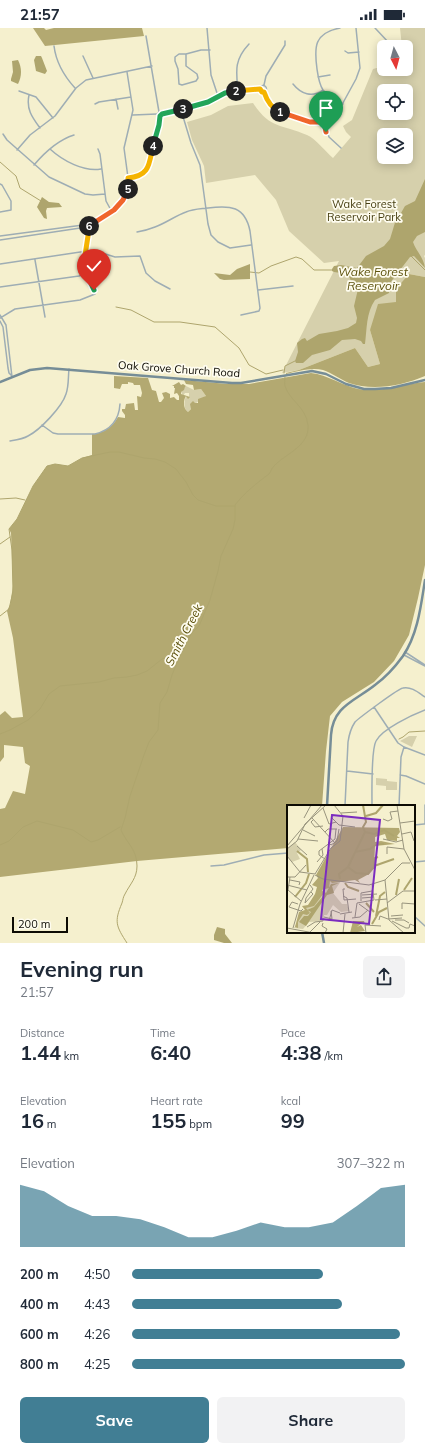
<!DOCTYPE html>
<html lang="en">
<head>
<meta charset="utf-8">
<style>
	:root { --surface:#fff; --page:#f2f2f3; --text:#1f2937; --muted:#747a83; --accent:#417e94 }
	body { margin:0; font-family:Mulish,sans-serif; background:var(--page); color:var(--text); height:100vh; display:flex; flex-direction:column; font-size:15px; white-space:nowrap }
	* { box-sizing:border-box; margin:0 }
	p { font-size:13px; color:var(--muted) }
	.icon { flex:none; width:22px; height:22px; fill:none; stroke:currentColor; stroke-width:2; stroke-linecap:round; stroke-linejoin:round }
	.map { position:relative; height:915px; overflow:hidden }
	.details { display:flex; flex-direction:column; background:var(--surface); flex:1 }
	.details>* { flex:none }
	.needle { width:26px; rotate:174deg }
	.controls { position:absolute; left:377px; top:12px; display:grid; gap:8px }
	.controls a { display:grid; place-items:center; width:36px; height:36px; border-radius:6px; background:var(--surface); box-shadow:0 2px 10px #0003; font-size:20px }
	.scale { position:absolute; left:12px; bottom:10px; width:56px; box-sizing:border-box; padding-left:4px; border:2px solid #0d0b03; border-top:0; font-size:11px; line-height:14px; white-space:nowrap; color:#0d0b03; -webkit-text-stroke:3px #fefcef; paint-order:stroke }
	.pin { position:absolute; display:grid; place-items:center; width:34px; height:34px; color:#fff; margin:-41px -17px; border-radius:50% 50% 50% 0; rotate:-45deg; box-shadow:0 0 4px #0007 }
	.pin .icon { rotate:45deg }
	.km { position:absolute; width:20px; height:20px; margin:-10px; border-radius:50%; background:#222; color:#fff; font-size:11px; line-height:20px; text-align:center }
	.round { display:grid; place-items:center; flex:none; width:42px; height:42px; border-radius:6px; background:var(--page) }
	.summary { display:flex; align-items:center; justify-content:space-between; height:68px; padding:0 20px }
	h1 { font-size:22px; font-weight:700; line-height:30px }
	.stats { display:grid; grid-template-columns:repeat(3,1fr); gap:6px; height:68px; padding:4px 20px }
	.stats div { display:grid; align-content:center }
	.stats b { font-size:20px; font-weight:700 }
	.stats small { font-size:11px; font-weight:400 }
	.stats p { font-size:11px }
	.chart { height:112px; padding:8px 20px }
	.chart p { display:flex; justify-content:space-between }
	.chart svg { width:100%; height:72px; margin-top:4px; fill:var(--accent); opacity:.7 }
	.button { display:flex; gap:8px; margin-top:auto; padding:8px 20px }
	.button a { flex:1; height:46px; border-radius:6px; background:var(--accent); color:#fff; font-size:16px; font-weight:700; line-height:46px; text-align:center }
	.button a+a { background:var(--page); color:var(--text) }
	ul { padding:0 20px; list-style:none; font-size:13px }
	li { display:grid; grid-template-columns:64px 48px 1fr; align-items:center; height:30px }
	li i { height:10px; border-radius:5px; background:var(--accent) }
	.status { display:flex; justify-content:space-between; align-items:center; height:28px; padding:0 20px; background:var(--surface); direction:ltr }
	.status svg { height:11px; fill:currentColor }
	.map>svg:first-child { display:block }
</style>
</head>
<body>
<div class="status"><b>21:57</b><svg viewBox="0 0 49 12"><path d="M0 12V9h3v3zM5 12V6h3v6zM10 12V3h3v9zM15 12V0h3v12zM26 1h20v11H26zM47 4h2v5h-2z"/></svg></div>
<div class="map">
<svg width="425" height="915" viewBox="0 0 425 915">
	<rect width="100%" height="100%" fill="#f5f0ce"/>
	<path fill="#d6d0ac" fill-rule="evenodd" d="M400 0H425V227L424 228 425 230V249L409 246 396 274 370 302 380 336 368 339 355 320 299 342 282 345 339 233 324 235 289 203 276 172 255 147 206 155 204 138 192 112 187 94 211 87 228 78 253 75C270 101 281 96 307 107 316 111 325 123 333 130L351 109 346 104 343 98 352 92 373 41 384 38V41H406V19H402ZM384 63H406V85H384ZM384 107H406V129H384Z
		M186 358 194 362 201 361 206 368 196 375 188 384 186 383C184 378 184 373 186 368H187V370H189V365H185L183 368 181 364Z
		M409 708H417L412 719 400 713Z
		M376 750 387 751V753L397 754V762H386V758L376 757Z"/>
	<path fill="#b3a971" d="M33 0H44L46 2 54 0H142L144 8 45 18Z
		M409 246 425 249V348C402 358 372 363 349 355 340 351 332 345 323 342 312 339 298 343 286 346V345L299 342 355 320 368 339 380 336 370 302 378 276 396 274V261Z
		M311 345C328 347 341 357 358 361 381 365 402 356 425 354V537L418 570 409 607 394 633 374 654 342 674 330 688 326 723 322 778H288V820L137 833 0 849V781L5 780 13 763 25 766 30 738 25 735 23 719 4 717V729L0 734V687L5 683 12 690 23 689 13 610 7 583 10 577 13 558 11 505 9 501 17 491 33 458 47 438 55 436 68 438 82 430 92 427V406C102 406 113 399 118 389L125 390V387L122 383V381H125L126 376 134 375 135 382H138L137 368 141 369 142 365 140 357H134L133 355 128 354V356H122L120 361 114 360V348L148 350 152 362 156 363 159 374H161L164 370 162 365 166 364 170 366V370L174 369 177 372H179V368L177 365 174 366 175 360H174V358H172L179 354 181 357 183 356 186 358 185 359 184 362 181 364V366L190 369 188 371 186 368C183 372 183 381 188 384L191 381 190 376 193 373 195 375H198V371L206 368 201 361 194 362 193 357 186 356 184 352 227 356H249Z"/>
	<path fill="#aea56d" d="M36 28H41L42 30 47 43 45 46 36 43 34 32Z
		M18 32C22 40 22 48 18 56L11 53V51L13 44 12 33Z
		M425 151V204L417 208 413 214C416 223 424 230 425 240L414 228 410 229 390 255 389 265 375 272C366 285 367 301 365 316H363L361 313 355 311 342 312 330 322 312 327 303 335H296L295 333 298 324 297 315 302 311 305 310 307 313 319 306 337 303 348 300 356 295 357 290 354 278 358 261 351 253 348 246 334 244 332 243V241L334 238 341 237 357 240 366 228 384 218 390 211 397 188 401 185 405 178 415 173Z
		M42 169 49 174 59 175 62 179 47 180 46 183 47 191 44 190 37 179Z
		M250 236V251L224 252 220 251 214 245 230 247 237 241Z
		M217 899 225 901V906L232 915H224L214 912V907Z"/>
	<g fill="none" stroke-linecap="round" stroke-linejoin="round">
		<path stroke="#aea56d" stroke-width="1" d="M0 134 16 148 20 160 41 173
			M411 228 425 242
			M250 244 259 245 271 238 296 229 302 231 314 242H332
			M116 279 131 282 154 294H180L215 299 239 320 249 337 266 346 283 342
			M284 345 285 338 295 333
			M0 471 16 470 25 472
			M0 516 10 509
			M0 588 9 581 13 564 12 522 9 501 17 491 33 458 47 438 55 436 68 438 82 430 110 424H119L144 430 155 431 165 434 176 441 186 454 193 467 198 472 216 478H235
			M0 706 10 702 28 692 40 681 49 666 60 658 99 654 114 650 127 649 137 647 147 643 162 631 171 628 176 622 184 619
			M399 711 403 709 409 704 425 703
			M0 817 9 813 23 799 37 793 73 802 91 814 98 812 120 799
			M127 915C116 898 114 894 122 875 123 872 123 869 125 866 130 856 137 850 137 838 137 821 127 816 121 802L125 790 130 768 144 727 149 714 158 702 160 675 167 664 172 647 180 628 191 606 199 598 210 572 218 543 221 528 233 501 235 492V477C244 465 257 455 269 446 271 444 271 441 274 438 285 426 310 418 308 397 306 379 289 372 285 358 284 355 285 352 285 349"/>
		<path stroke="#9eadb4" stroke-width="1.5" d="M207 0 211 47 218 68
			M340 0C314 5 314 19 317 41 318 48 319 56 323 62 328 68 336 72 343 76
			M375 0 390 16 397 19
			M146 8 159 84
			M54 18C56 34 64 48 75 60
			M345 23 348 25 359 24
			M179 26H186V38L197 46 198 50 196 53 182 57 179 56 178 41 175 33V29Z
			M186 26 201 22H210
			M83 28 93 50
			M318 49 330 47
			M293 56C301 66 312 70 323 62
			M264 57 266 48 285 17V13
			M259.5 61a3.5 3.5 0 1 1 7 0a3.5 3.5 0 1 1-7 0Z
			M19 63 36 69 53 90
			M238 63C236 43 234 32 249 16
			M264 64C266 70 267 74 271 78 277 84 284 86 291 88 308 94 324 100 338 84L356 51 360 40 356 0
			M29 67C26 81 32 89 40 100
			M116 71 118 81
			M95 76 99 74 131 69
			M181 82 191 115 200 137 208 196 211 207 218 214 230 220 251 217
			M158 86a2 2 0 1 1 4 0a2 2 0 1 1-4 0Z
			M162 86 170 85 199 77 225 65 260 61
			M133 87 157 86
			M324 94 329 109 341 120
			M3 106 7 112 49 149 85 166 93 167 105 166
			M50 121C63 133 84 144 101 141
			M98 121 100 126 106 173 112 184
			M17 122 30 107 55 88 76 60 86 52 152 38
			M34 137C45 124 58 112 74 107
			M128 150C135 150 141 149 146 143 148 140 160 93 160 88
			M0 156 2 157 11 173V182L0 184
			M137 204C143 203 150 201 155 199 166 195 175 188 186 184 193 181 200 181 208 180 230 177 245 178 250 203L260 280 259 283 241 287
			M0 208 83 197 97 192
			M0 212 87 199 114 182 123 172 127 167 129 157 124 120 133 82 127 44
			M93 224 96 223 115 229 140 228 146 245 155 253 170 261
			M35 232 45 289
			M0 236 87 223 93 224V226H89L85 224
			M0 259 79 248 87 245
			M258 262 293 258
			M0 287 6 297 12 349
			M0 290 15 281 80 272 95 266 84 237 89 204 86 196
			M0 293 3 299 8 340 9 345 12 348
			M42 397 53 405 58 406H95C111 402 119 392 120 376
			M10 413C16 412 23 411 28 408 40 402 62 379 66 366 69 358 68 349 69 341
			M405 624 425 637
			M404 627 425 638
			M374 679 398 715 404 719 425 727
			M347 743 373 746
			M400 747 406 748 425 756
			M345 778 348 714C349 707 351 700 355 694 359 690 399 660 403 660 411 658 419 665 425 669
			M372 778C372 765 371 722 376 713 382 701 412 687 425 682
			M399 778 401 729 404 719
			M425 796V777
			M414 797 424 796
			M414 834 425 833
			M211 838 224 837 264 827 288 825
			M414 888 425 898"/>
		<path stroke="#768d97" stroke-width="2.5" d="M0 354 30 342 47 340 232 355H241L312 343 326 346 346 356 364 361H375L391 360 425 352
			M327 778 331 707C333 678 355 673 375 657 386 649 395 639 403 628 418 606 421 577 425 552
			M322 904 324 915"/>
	</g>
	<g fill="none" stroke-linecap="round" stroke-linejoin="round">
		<defs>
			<path id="split-1" d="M280 84 310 94H324L326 104"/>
			<path id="split-2" d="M236 63 260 61 262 64H264C267 73 271 80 280 84"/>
			<path id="split-3" d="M183 81 208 74 225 65 236 63"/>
			<path id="split-4" d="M153 118 159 97 160 88 162 86 183 81"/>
			<path id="split-5" d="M128 161V150C150 148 149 136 153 118"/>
			<path id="split-6" d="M89 198 114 182 123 172 128 161"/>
			<path id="split-7" d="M89 198 87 199 88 208 84 234 89 251"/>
			<path id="split-8" d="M89 251 94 262"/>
		</defs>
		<use href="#split-1" stroke="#fff" stroke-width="8"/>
		<use href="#split-2" stroke="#fff" stroke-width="8"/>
		<use href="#split-3" stroke="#fff" stroke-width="8"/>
		<use href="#split-4" stroke="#fff" stroke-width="8"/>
		<use href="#split-5" stroke="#fff" stroke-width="8"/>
		<use href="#split-6" stroke="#fff" stroke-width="8"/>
		<use href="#split-7" stroke="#fff" stroke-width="8"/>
		<use href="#split-8" stroke="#fff" stroke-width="8"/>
		<use href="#split-1" stroke="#f0652b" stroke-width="5"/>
		<use href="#split-2" stroke="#f5b400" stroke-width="5"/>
		<use href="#split-3" stroke="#22a559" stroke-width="5"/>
		<use href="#split-4" stroke="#22a559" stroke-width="5"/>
		<use href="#split-5" stroke="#f5b400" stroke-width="5"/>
		<use href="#split-6" stroke="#f0652b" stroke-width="5"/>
		<use href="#split-7" stroke="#f5b400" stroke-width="5"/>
		<use href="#split-8" stroke="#22a559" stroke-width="5"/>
	</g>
	<g text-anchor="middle" stroke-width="3.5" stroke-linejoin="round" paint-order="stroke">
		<g font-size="11" fill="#463e11" stroke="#fefcef">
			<text x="364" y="180">Wake Forest<tspan x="364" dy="13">Reservoir Park</tspan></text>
		</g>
		<g font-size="11" fill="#0d0b03" stroke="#fefcef">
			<text transform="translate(179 341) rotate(4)" y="4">Oak Grove Church Road</text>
		</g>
		<g font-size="12" font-style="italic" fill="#5d520d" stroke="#fefcef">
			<text x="373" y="248">Wake Forest<tspan x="373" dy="14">Reservoir</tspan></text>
			<text transform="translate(184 607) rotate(-63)" y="4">Smith Creek</text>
		</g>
	</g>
	<g transform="translate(287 777)">
		<rect width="128" height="128" fill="#f5f0ce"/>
		<path d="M8 37 14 45 10 48 13 54 5 57 0 51V44ZM43 76H54L46 88 55 99H60L62 106 54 107 46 100 40 110H37V116L22 117 16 124 7 123 19 103 36 88 35 85 40 83Z" fill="#d6d0ac"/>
		<path d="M56 22 112 23 113 27 110 31 113 33H110V36L100 35 98 29 88 32V37L94 36 108 39 88 41 87 62 82 69 71 75 73 78 68 75 45 78 43 76 42 83 35 85 37 88 27 101 19 103 23 108 20 110 16 109 11 117V123L8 122 12 107 18 105 15 101 21 100 28 89 30 82 25 80 31 73 29 70ZM66 116H77L78 119 75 118 70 122 74 120 78 126 63 128Z" fill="#b3a971"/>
		<path d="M52 78 45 81 47 88 40 90 19 121 12 117 17 111H21L24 107 20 105 27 102 37 90 36 86 39 88 44 79Z" fill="#aea56d"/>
		<path fill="none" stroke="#aea56d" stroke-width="2" d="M79 11 89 8 96 0M78 27 87 29 97 25 107 31M10 46 20 54 21 67M68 47 83 44 90 39H97M87 61 107 54M61 62 69 68 81 69 87 62 88 53 91 52M53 74 52 69 61 62 78 27 76 22 79 17 76 0M58 78 61 82 72 86M117 85 125 73M109 90 112 74M8 92 19 78 22 69M79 98 87 107M89 111 93 91 98 87M85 119 92 107 100 103"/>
		<path fill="none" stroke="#98947d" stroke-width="1" d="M110 0 117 44 128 65M36 3 42 19 49 17M54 8 70 7M44 12 52 20 68 22M17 13 24 0M25 13 48 38M96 14 101 16 105 14 103 7 111 6M26 15 24 17 28 22 36 21M113 18 128 16M16 25 28 31M38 27 41 24H50M115 29 124 27 127 36M11 34 31 36M96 34 109 37 116 35M41 37 44 40 50 36 52 24M0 41 35 0M10 41 20 50M0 44 10 36 18 19 39 0M100 49V42L117 44M0 51 13 67 28 69M38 54 32 50V46L48 34 49 24M30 57 36 50 35 44M28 69 44 43 53 36 56 11 47 0M28 70 36 74 82 80 98 75 115 58H123M0 72H8L19 60M3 72 1 85 14 96M3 75 13 77 12 80M98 75 102 115 117 128M85 79 87 95M0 80 20 85M23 80 26 84 19 93 18 98 26 89 24 87M58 84H56L57 95 69 94M75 90 90 89M56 91 60 93 62 107M75 93 87 92M88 95 100 94M74 96V88L85 86M100 98 116 86H128M11 99 5 97 2 102 14 106 16 104M72 99 83 107M115 104V98L128 99M53 109 65 107M104 111 116 110M37 112 45 114 44 106M68 112 70 98 87 95M65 113 73 112 81 105M92 115 93 111 101 114 115 113M108 115H117L122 118M42 116 45 105 53 108M105 116 119 123H122L123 119 128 121M36 118 35 121 40 124 38 128M20 122 28 117 36 116M0 123 27 128M6 123 13 99 27 70M23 127 33 117M56 128 58 109M79 128 78 120 94 121"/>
		<path fill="#7b2cbf" fill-opacity="0.15" stroke="#7b2cbf" stroke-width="2" d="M45 10 93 15 82 119 34 114Z"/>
		<rect width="128" height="128" fill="none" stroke="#0d0b03" stroke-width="2"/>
	</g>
</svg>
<div class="controls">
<a><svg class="needle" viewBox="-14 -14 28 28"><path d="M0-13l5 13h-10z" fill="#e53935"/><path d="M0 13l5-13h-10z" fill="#747a83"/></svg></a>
<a><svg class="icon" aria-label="locate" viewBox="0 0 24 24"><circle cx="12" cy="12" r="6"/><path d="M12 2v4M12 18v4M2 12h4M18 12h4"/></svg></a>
<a><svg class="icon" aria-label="layers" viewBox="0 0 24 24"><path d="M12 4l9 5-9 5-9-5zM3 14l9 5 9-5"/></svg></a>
</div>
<div class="scale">200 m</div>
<div class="pin" style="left:326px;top:104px;background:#1e9e55"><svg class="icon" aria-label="arrive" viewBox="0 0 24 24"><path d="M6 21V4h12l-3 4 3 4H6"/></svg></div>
<div class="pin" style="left:94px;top:262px;background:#d93025"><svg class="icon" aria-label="check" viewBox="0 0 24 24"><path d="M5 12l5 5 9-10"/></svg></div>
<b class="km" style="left:280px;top:84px">1</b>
<b class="km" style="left:236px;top:63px">2</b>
<b class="km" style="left:183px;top:81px">3</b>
<b class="km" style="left:153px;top:118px">4</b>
<b class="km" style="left:128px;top:161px">5</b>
<b class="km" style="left:89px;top:198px">6</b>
</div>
<section class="details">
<div class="summary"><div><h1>Evening run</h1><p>21:57</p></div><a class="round"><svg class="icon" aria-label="share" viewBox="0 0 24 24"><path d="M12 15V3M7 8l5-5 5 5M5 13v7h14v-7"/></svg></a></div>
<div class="stats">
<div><p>Distance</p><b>1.44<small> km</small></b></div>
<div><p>Time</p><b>6:40</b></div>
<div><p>Pace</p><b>4:38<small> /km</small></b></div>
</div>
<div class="stats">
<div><p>Elevation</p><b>16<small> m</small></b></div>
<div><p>Heart rate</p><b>155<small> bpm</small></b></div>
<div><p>kcal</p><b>99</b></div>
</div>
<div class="chart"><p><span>Elevation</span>307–322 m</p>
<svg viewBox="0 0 160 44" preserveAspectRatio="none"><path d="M0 44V6L10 10L20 19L30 25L40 25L50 27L60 32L70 38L80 38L90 34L100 29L110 32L120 32L130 29L140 19L150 8L160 6V44z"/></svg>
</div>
<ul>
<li><b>200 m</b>4:50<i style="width:70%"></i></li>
<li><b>400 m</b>4:43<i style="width:77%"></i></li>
<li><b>600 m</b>4:26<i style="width:98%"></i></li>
<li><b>800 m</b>4:25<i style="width:100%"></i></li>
</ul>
<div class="button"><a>Save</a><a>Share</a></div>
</section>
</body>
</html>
